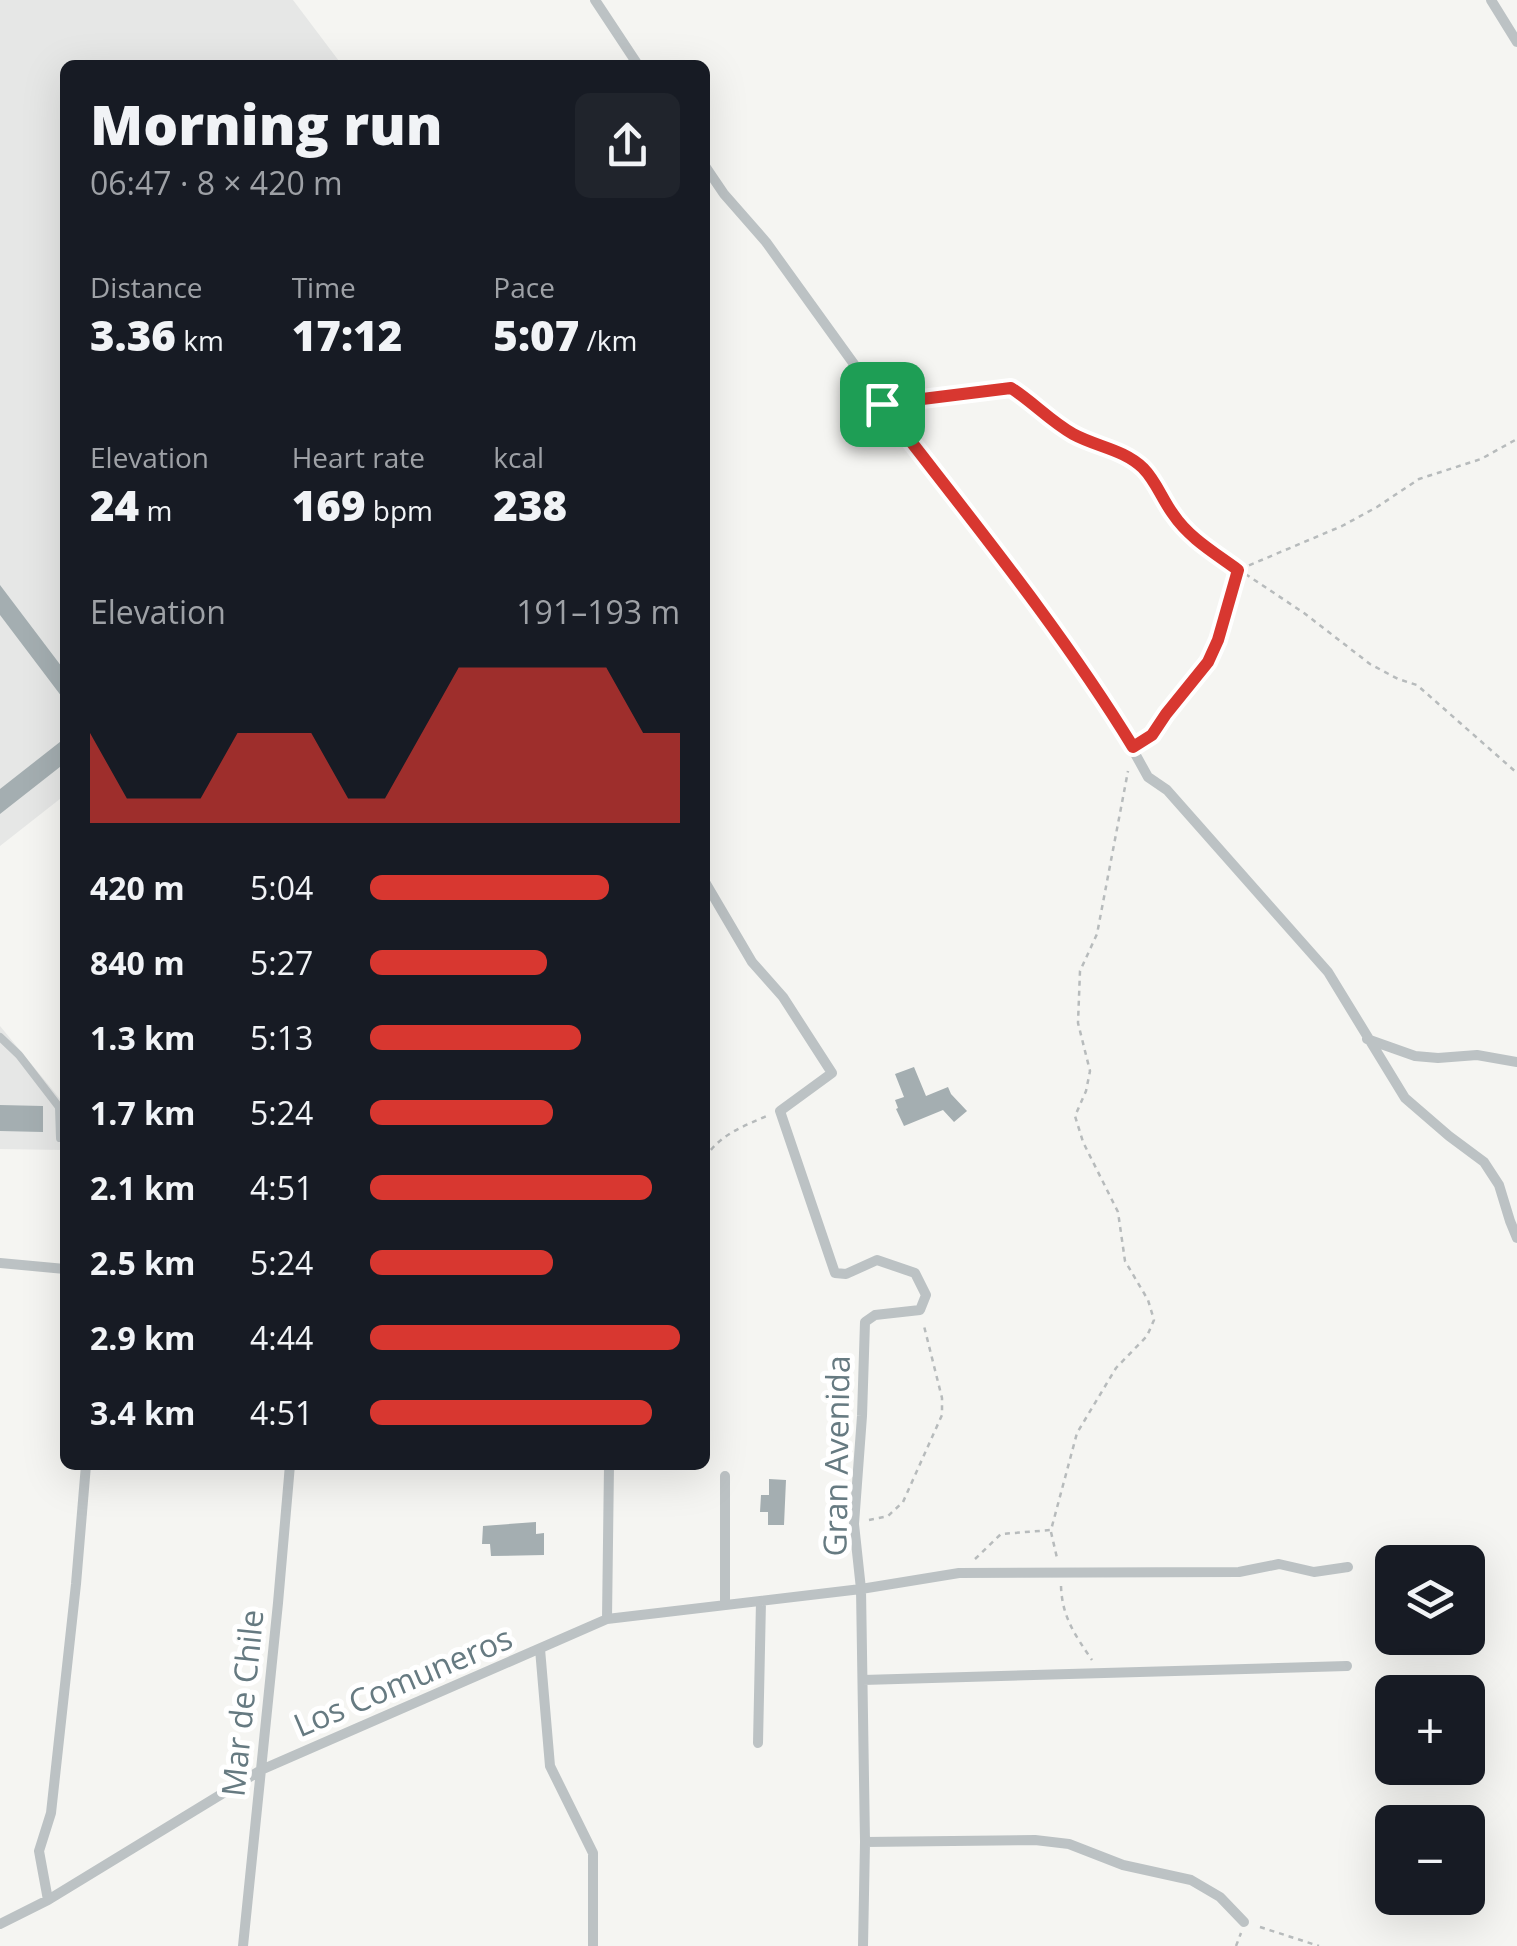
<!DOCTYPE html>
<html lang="en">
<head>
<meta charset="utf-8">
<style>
	:root { --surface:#171b24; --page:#20242c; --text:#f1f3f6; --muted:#9ea1a6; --accent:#d83730 }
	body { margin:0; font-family:"Open Sans",sans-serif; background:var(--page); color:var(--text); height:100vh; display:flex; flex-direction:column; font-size:38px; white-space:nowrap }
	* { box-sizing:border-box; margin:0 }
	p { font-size:32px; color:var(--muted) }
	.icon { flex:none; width:55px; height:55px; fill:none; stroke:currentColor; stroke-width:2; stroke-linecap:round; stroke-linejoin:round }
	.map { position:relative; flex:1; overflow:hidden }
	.side { position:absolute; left:60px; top:60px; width:650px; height:1410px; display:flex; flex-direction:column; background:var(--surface); border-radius:15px; box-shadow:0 10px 40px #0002 }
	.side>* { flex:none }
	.controls { position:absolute; left:1375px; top:1545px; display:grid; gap:20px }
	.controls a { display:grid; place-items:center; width:110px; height:110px; border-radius:15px; background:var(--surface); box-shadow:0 10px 40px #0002; font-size:50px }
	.pin { position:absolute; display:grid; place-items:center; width:85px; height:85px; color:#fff; margin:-42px; border-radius:20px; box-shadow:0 5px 15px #0006 }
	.round { display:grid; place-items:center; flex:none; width:105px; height:105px; border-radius:15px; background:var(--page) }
	.headline { display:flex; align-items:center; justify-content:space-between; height:170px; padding:0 30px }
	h1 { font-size:55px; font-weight:800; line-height:75px }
	.stats { display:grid; grid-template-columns:repeat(3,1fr); gap:15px; height:170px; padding:10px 30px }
	.stats div { display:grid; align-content:center }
	.stats b { font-size:42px; font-weight:800 }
	.stats small { font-size:28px; font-weight:400 }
	.stats p { font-size:28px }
	.chart { height:280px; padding:20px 30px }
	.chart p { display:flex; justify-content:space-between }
	.chart svg { width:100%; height:180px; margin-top:10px; fill:var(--accent); opacity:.7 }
	ul { padding:0 30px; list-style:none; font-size:32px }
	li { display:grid; grid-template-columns:160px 120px 1fr; align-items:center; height:75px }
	li i { height:25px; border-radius:12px; background:var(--accent) }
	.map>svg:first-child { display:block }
</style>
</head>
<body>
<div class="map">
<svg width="1517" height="1946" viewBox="0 0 1517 1946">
	<rect width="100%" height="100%" fill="#f5f5f2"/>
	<path fill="#e6e7e6" d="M0 0H293L342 65H65V795L0 846Z
		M0 1026 65 1105V1150L0 1149Z"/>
	<path fill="#a4aeb1" d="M0 585 65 671V701L0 615Z
		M65 738V763L0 814V789Z
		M914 1067 926 1096 948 1087 951 1094 967 1111 954 1122 943 1110 904 1126 896 1109 898 1108 895 1100 904 1097 895 1074Z
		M0 1105 43 1106V1132L0 1131Z
		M769 1479 786 1480 784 1525H768V1512H760L761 1495H769Z
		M536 1522V1534L544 1533V1555L491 1556 490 1544H482L483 1526Z"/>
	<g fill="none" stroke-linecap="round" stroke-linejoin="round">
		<path stroke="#b7bbbc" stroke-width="2.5" stroke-dasharray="5 5" stroke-linecap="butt" d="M898 402 1011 388 1029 399 1052 421 1078 437 1121 452 1143 469 1159 489 1173 516 1196 541 1304 613 1370 664 1398 679 1417 685 1517 773
			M1145 740 1152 735 1166 715 1209 663 1218 640 1238 570 1342 526 1377 507 1419 479 1481 459 1517 439
			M705 1158C720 1134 744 1126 769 1115
			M869 1520 888 1516 903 1502 942 1415V1398L924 1326
			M1051 1532 1057 1558
			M975 1559 1001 1534 1051 1530 1077 1433 1116 1368 1147 1336 1154 1320 1148 1300 1125 1261 1118 1212 1083 1142 1075 1116 1086 1091 1090 1071 1078 1023 1080 971 1097 934 1128 771
			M1061 1586C1062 1617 1075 1635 1092 1660
			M1260 1927 1319 1946
			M1236 1946 1241 1933"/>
		<path stroke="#bcc2c4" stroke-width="8" d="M0 1037 19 1055 59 1107 60 1138"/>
		<path stroke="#bcc2c4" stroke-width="10" d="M595 0 638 65
			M1491 0 1517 42
			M705 166 724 194 766 242 882 403 1029 597 1112 712 1148 777 1167 790 1328 972 1405 1098 1449 1136 1484 1162 1499 1185 1510 1221 1517 1238
			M705 882 752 962 783 997 832 1073 780 1111 835 1273 846 1274 877 1260 915 1273 926 1295 920 1310 875 1315 865 1322 862 1416 854 1524 861 1589 865 1842 863 1946
			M1367 1039 1415 1056 1438 1058 1477 1055 1517 1062
			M0 1263 65 1269
			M725 1476V1605
			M607 1619 609 1465
			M540 1649 550 1766 593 1853V1946
			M863 1680 1347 1666
			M758 1743 761 1601
			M865 1842 1035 1840 1069 1844 1123 1865 1191 1880 1220 1897 1244 1922
			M48 1900 39 1851 51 1813 76 1584 86 1465
			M0 1924 48 1900 261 1770 607 1619 861 1589 959 1573 1239 1572 1279 1564 1314 1572 1348 1567
			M243 1946 278 1603 290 1465"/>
	</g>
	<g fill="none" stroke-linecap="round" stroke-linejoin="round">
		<defs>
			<path id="route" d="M1011 388C1033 402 1050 421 1073 434 1097 447 1123 449 1143 468 1156 481 1162 499 1173 514 1189 538 1215 553 1238 570L1218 640 1208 662 1166 714 1152 735 1133 747C1059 626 968 516 882 404Z"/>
		</defs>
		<use href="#route" stroke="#fff" stroke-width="20"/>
		<use href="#route" stroke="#d83730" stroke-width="12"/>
	</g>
	<g text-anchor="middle" stroke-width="10" stroke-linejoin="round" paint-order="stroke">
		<g font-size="32" fill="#667a81" stroke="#fff">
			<text transform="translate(837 1456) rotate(-89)" y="11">Gran Avenida</text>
			<text transform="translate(403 1682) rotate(-23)" y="11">Los Comuneros</text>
			<text transform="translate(243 1703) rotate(-84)" y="11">Mar de Chile</text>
		</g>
	</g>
</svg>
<div class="controls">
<a><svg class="icon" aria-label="layers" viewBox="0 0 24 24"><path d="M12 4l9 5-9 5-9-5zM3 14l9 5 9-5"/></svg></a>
<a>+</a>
<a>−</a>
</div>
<div class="pin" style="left:882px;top:404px;background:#1e9e55"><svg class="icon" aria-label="arrive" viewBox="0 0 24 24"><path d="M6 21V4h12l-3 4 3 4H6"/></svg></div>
<section class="side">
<div class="headline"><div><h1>Morning run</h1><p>06:47 · 8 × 420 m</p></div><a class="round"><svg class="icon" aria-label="share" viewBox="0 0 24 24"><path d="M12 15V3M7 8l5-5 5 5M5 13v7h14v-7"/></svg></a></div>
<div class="stats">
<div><p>Distance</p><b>3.36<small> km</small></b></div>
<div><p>Time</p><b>17:12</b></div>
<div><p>Pace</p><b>5:07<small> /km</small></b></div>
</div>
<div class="stats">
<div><p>Elevation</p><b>24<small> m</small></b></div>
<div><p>Heart rate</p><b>169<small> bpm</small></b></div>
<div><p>kcal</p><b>238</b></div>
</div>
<div class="chart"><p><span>Elevation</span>191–193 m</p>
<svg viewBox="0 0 160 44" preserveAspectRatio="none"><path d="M0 44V22L10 38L20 38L30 38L40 22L50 22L60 22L70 38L80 38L90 22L100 6L110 6L120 6L130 6L140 6L150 22L160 22V44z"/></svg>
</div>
<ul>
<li><b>420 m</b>5:04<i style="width:77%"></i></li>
<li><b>840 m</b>5:27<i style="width:57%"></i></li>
<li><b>1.3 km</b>5:13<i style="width:68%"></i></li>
<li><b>1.7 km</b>5:24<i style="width:59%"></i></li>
<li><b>2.1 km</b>4:51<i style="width:91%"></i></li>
<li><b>2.5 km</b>5:24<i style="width:59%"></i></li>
<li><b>2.9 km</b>4:44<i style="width:100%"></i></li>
<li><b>3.4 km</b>4:51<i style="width:91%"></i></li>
</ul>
</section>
</div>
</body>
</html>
